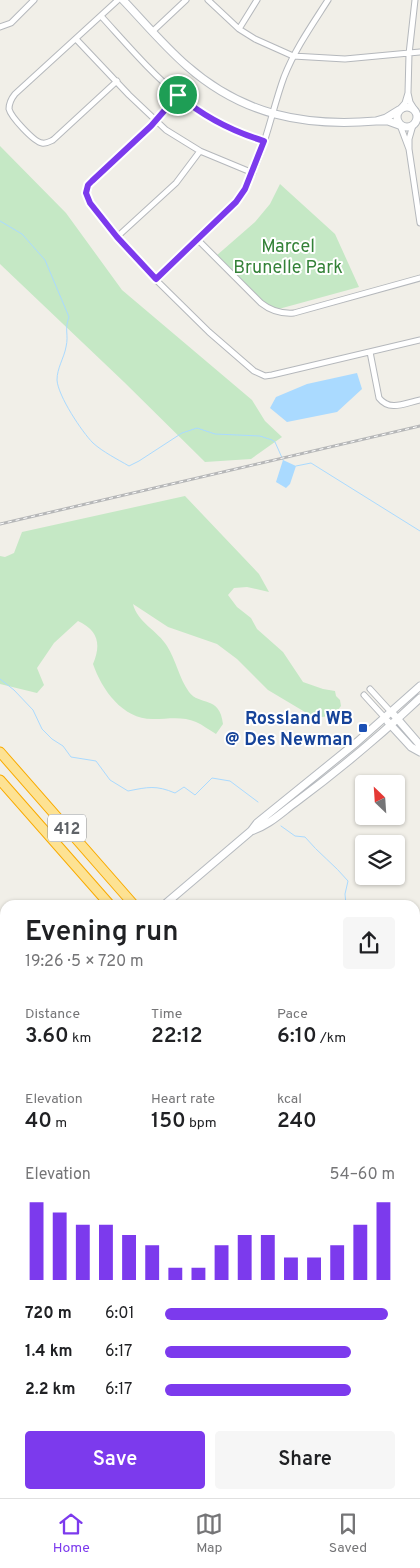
<!DOCTYPE html>
<html lang="en">
<head>
<meta charset="utf-8">
<style>
	:root { --surface:#fff; --page:#f6f6f6; --text:#202124; --muted:#757577; --line:#e0e0e0; --accent:#7c3aed }
	body { margin:0; font-family:Overpass,sans-serif; background:var(--page); color:var(--text); height:100vh; display:flex; flex-direction:column; font-size:19px; white-space:nowrap }
	* { box-sizing:border-box; margin:0 }
	p { font-size:16px; color:var(--muted) }
	.icon { flex:none; width:28px; height:28px; fill:none; stroke:currentColor; stroke-width:2; stroke-linecap:round; stroke-linejoin:round }
	.map { position:relative; flex:1; overflow:hidden }
	.side { position:absolute; left:0px; top:900px; width:420px; height:599px; display:flex; flex-direction:column; background:var(--surface); border-radius:15px 15px 0 0; box-shadow:0 1px 4px #0004 }
	.side>* { flex:none }
	.needle { width:32px; rotate:335deg }
	.controls { position:absolute; left:355px; top:775px; display:grid; gap:10px }
	.controls a { display:grid; place-items:center; width:50px; height:50px; border-radius:5px; background:var(--surface); box-shadow:0 1px 4px #0004; font-size:25px }
	.pin { position:absolute; display:grid; place-items:center; width:42px; height:42px; color:#fff; margin:-21px; border:2px solid #fff; border-radius:50%; box-shadow:0 1px 5px #0007 }
	.round { display:grid; place-items:center; flex:none; width:52px; height:52px; border-radius:5px; background:var(--page) }
	.headline { display:flex; align-items:center; justify-content:space-between; height:85px; padding:0 25px }
	h1 { font-size:28px; font-weight:600; line-height:38px }
	.stats { display:grid; grid-template-columns:repeat(3,1fr); gap:8px; height:85px; padding:5px 25px }
	.stats div { display:grid; align-content:center }
	.stats b { font-size:21px; font-weight:600 }
	.stats small { font-size:14px; font-weight:400 }
	.stats p { font-size:14px }
	.chart { height:140px; padding:10px 25px }
	.chart p { display:flex; justify-content:space-between }
	.chart svg { width:100%; height:90px; margin-top:5px; stroke:var(--accent); stroke-width:6 }
	.primary-button { display:flex; gap:10px; margin-top:auto; padding:10px 25px }
	.primary-button a { flex:1; height:58px; border-radius:5px; background:var(--accent); color:#fff; font-size:20px; font-weight:600; line-height:58px; text-align:center }
	.primary-button a+a { background:var(--page); color:var(--text) }
	ul { padding:0 25px; list-style:none; font-size:16px }
	li { display:grid; grid-template-columns:80px 60px 1fr; align-items:center; height:38px }
	li i { height:12px; border-radius:6px; background:var(--accent) }
	.tabs { display:flex; justify-content:space-around; align-items:center; height:70px; border-top:1px solid var(--line); background:var(--surface); font-size:14px; color:var(--muted) }
	.tabs a { display:grid; justify-items:center; gap:2px }
	.tabs .on { color:var(--accent) }
	.map>svg:first-child { display:block }
</style>
</head>
<body>
<div class="map">
<svg width="420" height="1498" viewBox="0 0 420 1498">
	<rect width="100%" height="100%" fill="#f1efe8"/>
	<path fill="#c5e8c5" d="M0 146 66 213 122 290 252 400 265 421 282 437 251 459 205 462 124 382 0 264Z
		M280 184 335 234 359 287 275 310 264 304 216 256 255 222 270 204Z
		M185 496 259 574 269 592 247 587 234 588 228 595 237 607 251 618 257 629 283 652 303 682 323 689 335 691 336 696 340 700 341 706 337 711 329 716 315 718 268 690 237 659 217 644 168 627 133 604C137 622 158 631 167 646 176 660 179 678 189 692 199 706 220 695 223 724L216 734C209 730 203 725 196 722 183 716 168 719 154 719 123 720 102 690 93 664 101 645 99 631 78 621L54 643 37 668 44 685 37 693 0 684V556L5 557 14 553 22 532Z"/>
	<path fill="#aadaff" d="M357 373 362 389 337 412 287 422 270 408 276 397 307 384Z
		M283 460 296 466 290 484 286 488 276 482Z"/>
	<g fill="none" stroke-linecap="round" stroke-linejoin="round">
		<path stroke="#aadaff" stroke-width="1" d="M0 221 22 234 45 260 69 317C64 330 69 334 66 347 64 358 57 368 57 380 58 396 82 432 93 443 103 452 117 459 129 466L139 461 182 433 197 428 215 434 260 436 272 440 275 442 283 460
			M296 466 311 463 420 531
			M0 679 14 690 33 710 42 729 52 739 63 746 71 757 96 761 110 780 128 791C148 787 156 785 175 793L184 787 195 795 212 778 230 781 258 802
			M281 826 295 836 305 837C318 853 335 865 348 881L345 894 346 905
			M0 1064 1 1065
			M0 1234 5 1233
			M415 1260 420 1262
			M415 1280 420 1274
			M415 1292 418 1296 420 1295
			M415 1437 420 1438
			M415 1450H420
			M415 1474H420"/>
		<defs>
			<path id="street" d="M208 0 239 29 255 39 293 56 345 59 420 52
				M101 16C153 73 187 117 264 141
				M0 27 11 23 34 0
				M239 29 257 0
				M153 31 186 0
				M76 39 129 95 166 130 200 151 253 173
				M117 81 53 140C49 142 46 144 42 143 34 142 11 117 9 109 9 103 11 99 15 94L118 0
				M408 93 409 54 415 0
				M178 95 151 126 92 181C86 188 85 194 90 203L147 271 209 332 254 371 265 376 272 375 420 340
				M399 110 405 103 408 93 410 102 415 110
				M400 125 409 149V139L413 125
				M409 149 420 223
				M117 237 176 183 200 151
				M197 239 261 303C271 311 281 314 294 313L420 278
				M155 279 235 202C263 166 269 118 284 77 295 49 312 25 328 0
				M370 352 379 398C390 412 405 403 420 400
				M370 689 391 712
				M364 695 385 718"/>
			<path id="secondary" d="M123 0C144 22 164 46 187 66 243 115 304 127 376 121
				M397 117a10 10 0 1 1 20 0a10 10 0 1 1-20 0Z
				M399 110 386 118 376 121H388L399 125
				M394 715 420 745
				M388 722 411 747 420 752
				M251 831C268 826 282 812 296 802 339 770 381 735 420 698
				M164 905 251 831 257 823 357 742 420 686
				M0 1089 5 1084
				M0 1175 5 1181
				M277 1494 281 1498"/>
			<path id="highway" d="M0 752 134 905
				M0 780 110 905
				M415 1156 420 1159
				M415 1177 420 1181"/>
		</defs>
		<use href="#street" stroke="#b5b8bc" stroke-width="7"/>
		<use href="#secondary" stroke="#b6babf" stroke-width="9"/>
		<use href="#highway" stroke="#f9ab00" stroke-width="11"/>
		<use href="#street" stroke="#fff" stroke-width="5"/>
		<use href="#secondary" stroke="#fff" stroke-width="7"/>
		<use href="#highway" stroke="#fde293" stroke-width="9"/>
		<defs>
			<path id="rail" d="M0 524 420 426"/>
		</defs>
		<use href="#rail" stroke="#b6b7b8" stroke-width="3"/>
		<use href="#rail" stroke="#fff" stroke-width="1" stroke-dasharray="4" stroke-linecap="butt"/>
	</g>
	<g fill="none" stroke-linecap="round" stroke-linejoin="round">
		<defs>
			<path id="route" d="M178 95C204 117 231 131 264 141L245 189 236 202 156 279 117 237 90 203 86 193 88 185 92 181 151 126Z"/>
		</defs>
		<use href="#route" stroke="#fff" stroke-width="10"/>
		<use href="#route" stroke="#7c3aed" stroke-width="6"/>
	</g>
	<rect fill="#1a4fb4" stroke="#fff" stroke-width="2" x="358" y="723" width="10" height="10" rx="2.5"/>
	<g text-anchor="middle" stroke-width="4" stroke-linejoin="round" paint-order="stroke">
		<rect fill="#fff" stroke="#8f9295" stroke-width="1" x="48" y="814.5" width="38" height="27" rx="4"/>
		<g font-size="16" font-weight="bold" fill="#5f6368">
			<text x="67" y="834">412</text>
		</g>
		<g font-size="18" fill="#348238" stroke="#fff">
			<text x="288" y="252">Marcel<tspan x="288" dy="21">Brunelle Park</tspan></text>
		</g>
		<g font-size="18" font-weight="bold" fill="#164399" stroke="#fff" text-anchor="end">
			<text x="353" y="724">Rossland WB<tspan x="353" dy="21">@ Des Newman</tspan></text>
		</g>
	</g>
</svg>
<div class="controls">
<a><svg class="needle" viewBox="-14 -14 28 28"><path d="M0-13l5 13h-10z" fill="#e53935"/><path d="M0 13l5-13h-10z" fill="#757577"/></svg></a>
<a><svg class="icon" aria-label="layers" viewBox="0 0 24 24"><path d="M12 4l9 5-9 5-9-5zM3 14l9 5 9-5"/></svg></a>
</div>
<div class="pin" style="left:178px;top:95px;background:#1e9e55"><svg class="icon" aria-label="arrive" viewBox="0 0 24 24"><path d="M6 21V4h12l-3 4 3 4H6"/></svg></div>
<section class="side">
<div class="headline"><div><h1>Evening run</h1><p>19:26 · 5 × 720 m</p></div><a class="round"><svg class="icon" aria-label="share" viewBox="0 0 24 24"><path d="M12 15V3M7 8l5-5 5 5M5 13v7h14v-7"/></svg></a></div>
<div class="stats">
<div><p>Distance</p><b>3.60<small> km</small></b></div>
<div><p>Time</p><b>22:12</b></div>
<div><p>Pace</p><b>6:10<small> /km</small></b></div>
</div>
<div class="stats">
<div><p>Elevation</p><b>40<small> m</small></b></div>
<div><p>Heart rate</p><b>150<small> bpm</small></b></div>
<div><p>kcal</p><b>240</b></div>
</div>
<div class="chart"><p><span>Elevation</span>54–60 m</p>
<svg viewBox="0 0 160 44" preserveAspectRatio="none"><path d="M5 44V6M15 44V11M25 44V17M35 44V17M45 44V22M55 44V27M65 44V38M75 44V38M85 44V27M95 44V22M105 44V22M115 44V33M125 44V33M135 44V27M145 44V17M155 44V6"/></svg>
</div>
<ul>
<li><b>720 m</b>6:01<i style="width:97%"></i></li>
<li><b>1.4 km</b>6:17<i style="width:81%"></i></li>
<li><b>2.2 km</b>6:17<i style="width:81%"></i></li>
</ul>
<div class="primary-button"><a>Save</a><a>Share</a></div>
</section>
</div>
<nav class="tabs">
<a class="on"><svg class="icon" aria-label="home" viewBox="0 0 24 24"><path d="M3 11l9-7 9 7M6 9v11h12V9"/></svg>Home</a>
<a><svg class="icon" aria-label="map" viewBox="0 0 24 24"><path d="M3 6l6-2 6 2 6-2v14l-6 2-6-2-6 2zM9 4v14M15 6v14"/></svg>Map</a>
<a><svg class="icon" aria-label="saved" viewBox="0 0 24 24"><path d="M7 4h10v16l-5-4-5 4z"/></svg>Saved</a>
</nav>
</body>
</html>
